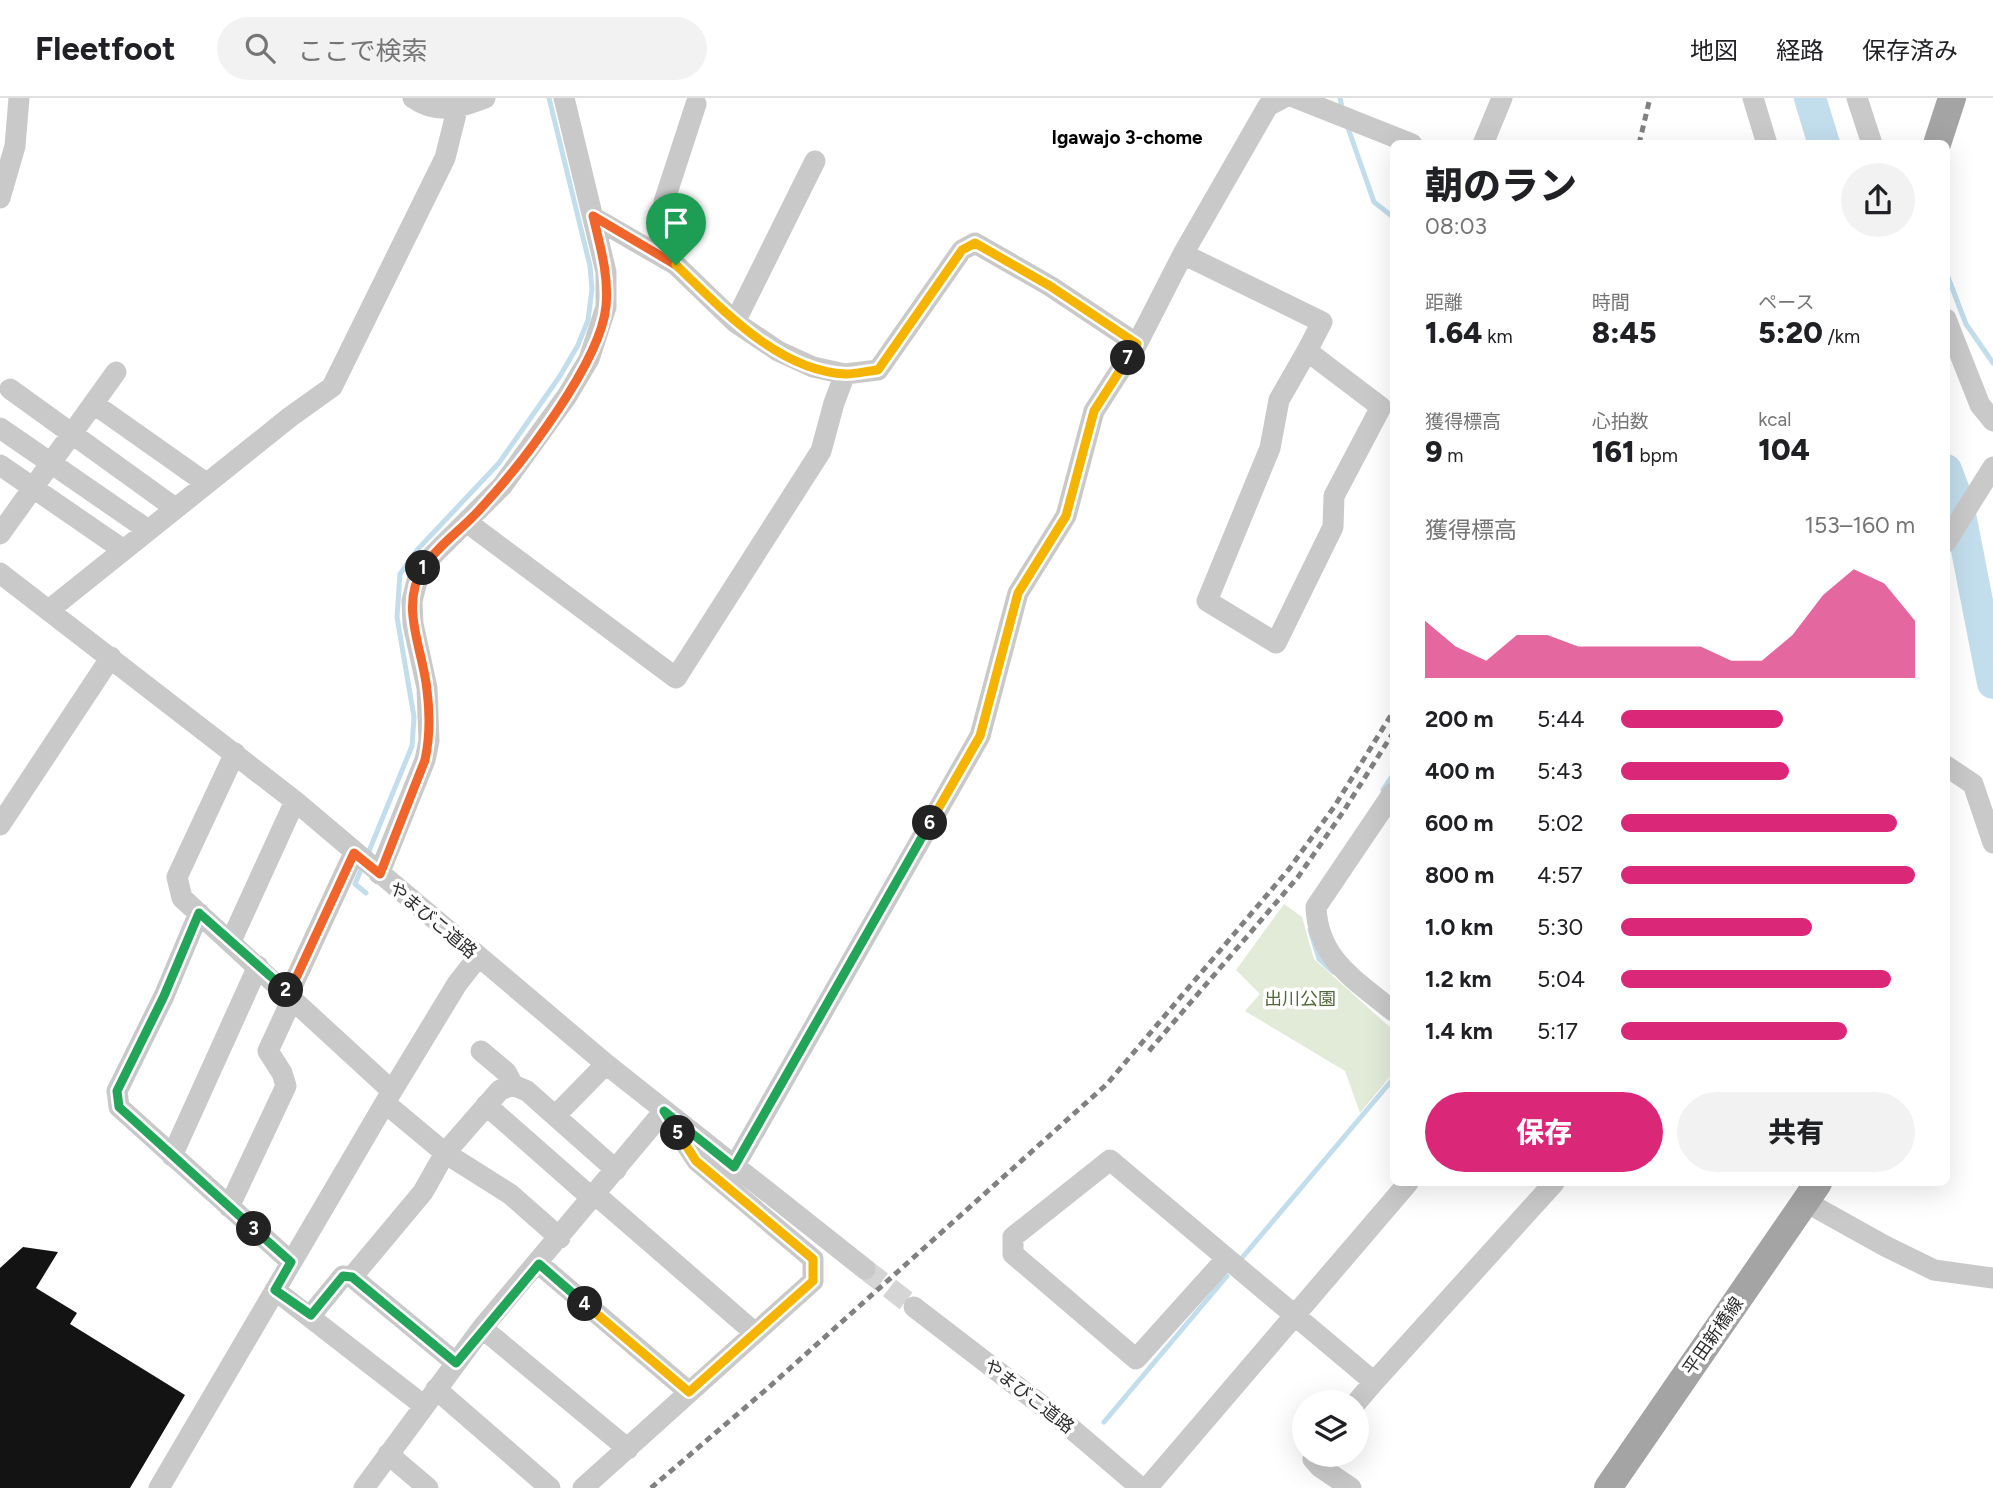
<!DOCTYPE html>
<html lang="ja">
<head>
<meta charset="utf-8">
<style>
	:root { --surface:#fff; --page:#f2f2f2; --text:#202124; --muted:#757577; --line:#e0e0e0; --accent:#db2777 }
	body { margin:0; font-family:Figtree,"Noto Sans JP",sans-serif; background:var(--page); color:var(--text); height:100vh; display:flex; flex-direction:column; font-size:26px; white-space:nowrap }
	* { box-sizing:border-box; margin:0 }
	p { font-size:23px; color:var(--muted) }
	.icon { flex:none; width:38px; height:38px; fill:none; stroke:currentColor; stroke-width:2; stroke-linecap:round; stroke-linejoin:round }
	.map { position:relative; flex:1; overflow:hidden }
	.details { position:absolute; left:1390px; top:42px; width:560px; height:1046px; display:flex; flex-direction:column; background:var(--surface); border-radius:10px; box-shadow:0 7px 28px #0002 }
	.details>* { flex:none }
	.controls { position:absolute; left:1292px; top:1292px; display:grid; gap:14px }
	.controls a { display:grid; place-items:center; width:77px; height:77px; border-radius:50%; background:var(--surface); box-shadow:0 7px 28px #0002; font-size:35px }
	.pin { position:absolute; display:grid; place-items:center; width:60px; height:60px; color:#fff; margin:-72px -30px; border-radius:50% 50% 50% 0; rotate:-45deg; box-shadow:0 0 7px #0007 }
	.pin .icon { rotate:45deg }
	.km { position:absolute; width:35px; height:35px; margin:-18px; border-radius:50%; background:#222; color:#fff; font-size:19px; line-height:35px; text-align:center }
	.round { display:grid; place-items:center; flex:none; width:74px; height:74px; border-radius:37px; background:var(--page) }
	.head { display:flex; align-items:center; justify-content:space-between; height:119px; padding:0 35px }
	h1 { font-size:38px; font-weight:800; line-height:52px }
	.stats { display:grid; grid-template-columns:repeat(3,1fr); gap:10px; height:119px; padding:7px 35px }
	.stats div { display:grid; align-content:center }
	.stats b { font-size:30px; font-weight:800 }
	.stats small { font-size:19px; font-weight:400 }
	.stats p { font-size:19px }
	.chart { height:196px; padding:14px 35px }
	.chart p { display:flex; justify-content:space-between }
	.chart svg { width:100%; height:126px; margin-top:7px; fill:var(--accent); opacity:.7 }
	.cta { display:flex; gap:14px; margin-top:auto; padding:14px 35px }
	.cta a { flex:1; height:80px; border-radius:42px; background:var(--accent); color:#fff; font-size:28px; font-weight:800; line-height:80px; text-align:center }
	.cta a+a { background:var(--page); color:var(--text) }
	ul { padding:0 35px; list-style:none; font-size:23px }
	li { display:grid; grid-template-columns:112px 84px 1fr; align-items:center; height:52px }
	li i { height:18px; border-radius:9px; background:var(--accent) }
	header { display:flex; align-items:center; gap:42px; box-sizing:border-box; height:98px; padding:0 35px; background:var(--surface); border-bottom:2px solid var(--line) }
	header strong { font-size:33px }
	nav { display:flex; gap:38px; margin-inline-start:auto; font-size:24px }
	.search { width:490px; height:63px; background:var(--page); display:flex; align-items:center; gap:18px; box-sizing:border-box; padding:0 24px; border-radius:38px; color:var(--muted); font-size:26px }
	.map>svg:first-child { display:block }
</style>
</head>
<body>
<header>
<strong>Fleetfoot</strong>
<div class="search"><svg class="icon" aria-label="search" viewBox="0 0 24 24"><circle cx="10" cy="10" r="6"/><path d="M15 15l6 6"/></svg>ここで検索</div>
<nav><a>地図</a><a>経路</a><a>保存済み</a></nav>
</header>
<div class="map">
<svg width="1993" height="1390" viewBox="0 0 1993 1390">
	<rect width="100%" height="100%" fill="#fff"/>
	<path fill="#e2ead8" d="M1284 806 1302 819 1314 861 1393 932V975L1360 1015 1345 973 1245 913 1260 896 1236 872Z"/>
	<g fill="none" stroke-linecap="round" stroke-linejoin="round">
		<path stroke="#c2ddec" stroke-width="5" d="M1340 0 1343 14
			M1347 27 1374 104 1393 119
			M1946 174 1966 226 1993 265
			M1383 692 1393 677
			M367 758 412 648 414 619 397 519 400 476 418 451 499 365 560 278 578 247 588 222 592 191 590 168 549 0
			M363 767 355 786 366 795
			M1310 832 1319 861 1333 874
			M1241 1161 1393 981
			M1104 1324 1227 1178"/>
		<path stroke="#c2ddec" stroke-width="32" d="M1810 0 1824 46
			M1946 372 1957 401 1993 585"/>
	</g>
	<path fill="#131313" d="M23 1149 58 1154 36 1190 77 1215 70 1226 185 1297 130 1390H0V1170Z"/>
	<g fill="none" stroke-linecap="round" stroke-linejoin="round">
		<path stroke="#d5d5d5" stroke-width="21" stroke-dasharray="21 10" stroke-linecap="butt" d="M865 1171 914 1209"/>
		<path stroke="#c9c9c9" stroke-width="21" d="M413 0C437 17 460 10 485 0
			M1296 0 1412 46
			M1753 0 1767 46
			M1857 0 1872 46
			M1483 46 1502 0
			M0 100 15 48 19 0
			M593 119 676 167 735 224 778 253 813 269 845 276 878 272 962 152 975 145 1050 188 1137 246
			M657 156 664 104 696 6
			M1183 156 1322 224 1307 253 1381 309 1334 398 1333 429 1276 545 1207 503 1270 350 1279 302 1307 253
			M1946 221 1980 307 1993 323
			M735 224 815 63
			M10 291 175 410
			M94 306 206 385
			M0 330 148 432
			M0 367 122 451
			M468 425 676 580 821 353 834 305 845 276
			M0 436 116 274
			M1946 444 1993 369
			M0 475 295 703 606 966 865 1171
			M49 512 290 319 332 289 445 60 457 12
			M235 655 177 779 182 800 392 993
			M1946 668 1973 686 1993 745
			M1393 695 1316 809C1318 862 1356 882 1393 913
			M0 727 111 559
			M379 776 425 662 429 643 427 590 413 526 412 503 418 479 428 462 502 388 567 298 589 261 606 209V174L564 0
			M199 815 164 898 117 993 119 1009 291 1164
			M231 843 295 703
			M289 895 354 755
			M481 953 506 974 513 987 527 993 616 1072
			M513 987 500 992 445 1055 510 1096 560 1140
			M486 1007 593 1101
			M555 1018 606 966
			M172 1058 258 868
			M734 1069 980 638 1018 495 1066 418 1094 313 1137 246 1183 156 1268 8 1283 0
			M596 1097 755 1235
			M1806 1104 1885 1148 1934 1172 1993 1180
			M229 1109 286 988 282 975 268 953 292 901
			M1226 1161 1136 1261 1013 1156V1139L1110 1062 1374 1284 1554 1085
			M539 1166 689 1294
			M352 1179 456 1265
			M275 1192 423 1307
			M914 1209 1066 1326 1141 1390
			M311 1217 343 1178 352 1179 423 1094 445 1055 385 1005
			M482 1230 628 1351
			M436 1291 550 1390
			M1356 1305 1374 1284
			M388 1356 428 1390
			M1315 1356 1313 1361 1320 1369 1351 1390
			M159 1390 392 993 457 886 478 859
			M364 1390 482 1230 664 1013 697 1063 813 1161V1183L583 1390
			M1147 1390 1408 1085"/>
		<path stroke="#a4a4a4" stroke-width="28" d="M1937 46 1952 0
			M1608 1390 1818 1085"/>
		<path stroke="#818181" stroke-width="5" stroke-dasharray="7 5" stroke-linecap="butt" d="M1639 46 1650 0
			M1149 953 1298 779 1343 714 1393 635
			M651 1390 768 1290 1107 986 1289 771 1334 709 1393 614"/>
	</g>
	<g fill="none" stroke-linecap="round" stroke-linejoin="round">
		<defs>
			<path id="split-1" d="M423 470C438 447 464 430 482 409 521 367 601 264 606 208 609 177 600 148 593 118L676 167"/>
			<path id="split-2" d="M286 892 289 895 354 755 380 776 425 662C430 639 430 616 427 592 423 551 399 509 423 470"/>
			<path id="split-3" d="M254 1131 119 1009 117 993 164 898 199 815 286 892"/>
			<path id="split-4" d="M254 1131 291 1164 275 1192 311 1217 343 1178 352 1179 456 1265 539 1166 585 1206"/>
			<path id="split-5" d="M585 1206 689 1294 813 1183V1161L696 1063 678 1035"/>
			<path id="split-6" d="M678 1035 664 1013 734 1069 930 725"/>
			<path id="split-7" d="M930 725 980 638 1018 495 1066 418 1094 313 1128 260"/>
			<path id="split-8" d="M676 167C721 210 778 273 846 276 856 276 867 273 878 272L962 152 975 145 1050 188 1137 246 1128 260"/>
		</defs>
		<use href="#split-1" stroke="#fff" stroke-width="14"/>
		<use href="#split-2" stroke="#fff" stroke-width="14"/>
		<use href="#split-3" stroke="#fff" stroke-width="14"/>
		<use href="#split-4" stroke="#fff" stroke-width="14"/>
		<use href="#split-5" stroke="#fff" stroke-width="14"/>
		<use href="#split-6" stroke="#fff" stroke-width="14"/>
		<use href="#split-7" stroke="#fff" stroke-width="14"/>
		<use href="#split-8" stroke="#fff" stroke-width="14"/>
		<use href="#split-1" stroke="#f0652b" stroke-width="9"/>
		<use href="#split-2" stroke="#f0652b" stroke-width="9"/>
		<use href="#split-3" stroke="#22a559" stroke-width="9"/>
		<use href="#split-4" stroke="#22a559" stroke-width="9"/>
		<use href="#split-5" stroke="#f5b400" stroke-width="9"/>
		<use href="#split-6" stroke="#22a559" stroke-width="9"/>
		<use href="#split-7" stroke="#f5b400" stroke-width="9"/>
		<use href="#split-8" stroke="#f5b400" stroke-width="9"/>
	</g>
	<g text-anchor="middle" stroke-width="7" stroke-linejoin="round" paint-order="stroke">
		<g font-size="18" fill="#2c2c2c" stroke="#fff">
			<text transform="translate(433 822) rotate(40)" y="6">やまびこ道路</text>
			<text transform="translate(1713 1238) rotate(-55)" y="6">平田新橋線</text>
			<text transform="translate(1029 1298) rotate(38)" y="6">やまびこ道路</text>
		</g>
		<g font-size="18" fill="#506938" stroke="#fff">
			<text x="1300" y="907">出川公園</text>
		</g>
		<g font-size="19" font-weight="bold" fill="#000" stroke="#fff">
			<text x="1127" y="46">Igawajo 3-chome</text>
		</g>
	</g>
</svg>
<div class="controls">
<a><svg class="icon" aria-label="layers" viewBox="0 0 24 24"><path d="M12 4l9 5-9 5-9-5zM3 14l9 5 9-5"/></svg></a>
</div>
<div class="pin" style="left:676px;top:167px;background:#1e9e55"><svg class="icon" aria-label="arrive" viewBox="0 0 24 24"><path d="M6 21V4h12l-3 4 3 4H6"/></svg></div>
<b class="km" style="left:423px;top:470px">1</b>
<b class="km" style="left:286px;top:892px">2</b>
<b class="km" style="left:254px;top:1131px">3</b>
<b class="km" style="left:585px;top:1206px">4</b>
<b class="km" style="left:678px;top:1035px">5</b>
<b class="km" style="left:930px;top:725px">6</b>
<b class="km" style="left:1128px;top:260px">7</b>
<section class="details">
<div class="head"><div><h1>朝のラン</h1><p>08:03</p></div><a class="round"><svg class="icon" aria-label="share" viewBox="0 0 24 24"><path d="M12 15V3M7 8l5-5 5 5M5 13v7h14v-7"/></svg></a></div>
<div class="stats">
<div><p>距離</p><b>1.64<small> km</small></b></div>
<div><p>時間</p><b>8:45</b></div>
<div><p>ペース</p><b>5:20<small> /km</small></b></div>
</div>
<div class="stats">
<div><p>獲得標高</p><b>9<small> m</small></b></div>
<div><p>心拍数</p><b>161<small> bpm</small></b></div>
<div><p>kcal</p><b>104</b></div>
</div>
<div class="chart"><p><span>獲得標高</span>153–160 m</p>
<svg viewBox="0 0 160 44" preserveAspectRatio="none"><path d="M0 44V24L10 33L20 38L30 29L40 29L50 33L60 33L70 33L80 33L90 33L100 38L110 38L120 29L130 15L140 6L150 11L160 24V44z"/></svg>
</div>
<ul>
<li><b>200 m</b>5:44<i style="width:55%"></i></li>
<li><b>400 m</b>5:43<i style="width:57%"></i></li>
<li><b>600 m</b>5:02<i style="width:94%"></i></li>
<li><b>800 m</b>4:57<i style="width:100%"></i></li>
<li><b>1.0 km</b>5:30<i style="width:65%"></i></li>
<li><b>1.2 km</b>5:04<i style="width:92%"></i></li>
<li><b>1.4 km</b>5:17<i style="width:77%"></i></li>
</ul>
<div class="cta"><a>保存</a><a>共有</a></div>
</section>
</div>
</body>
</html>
